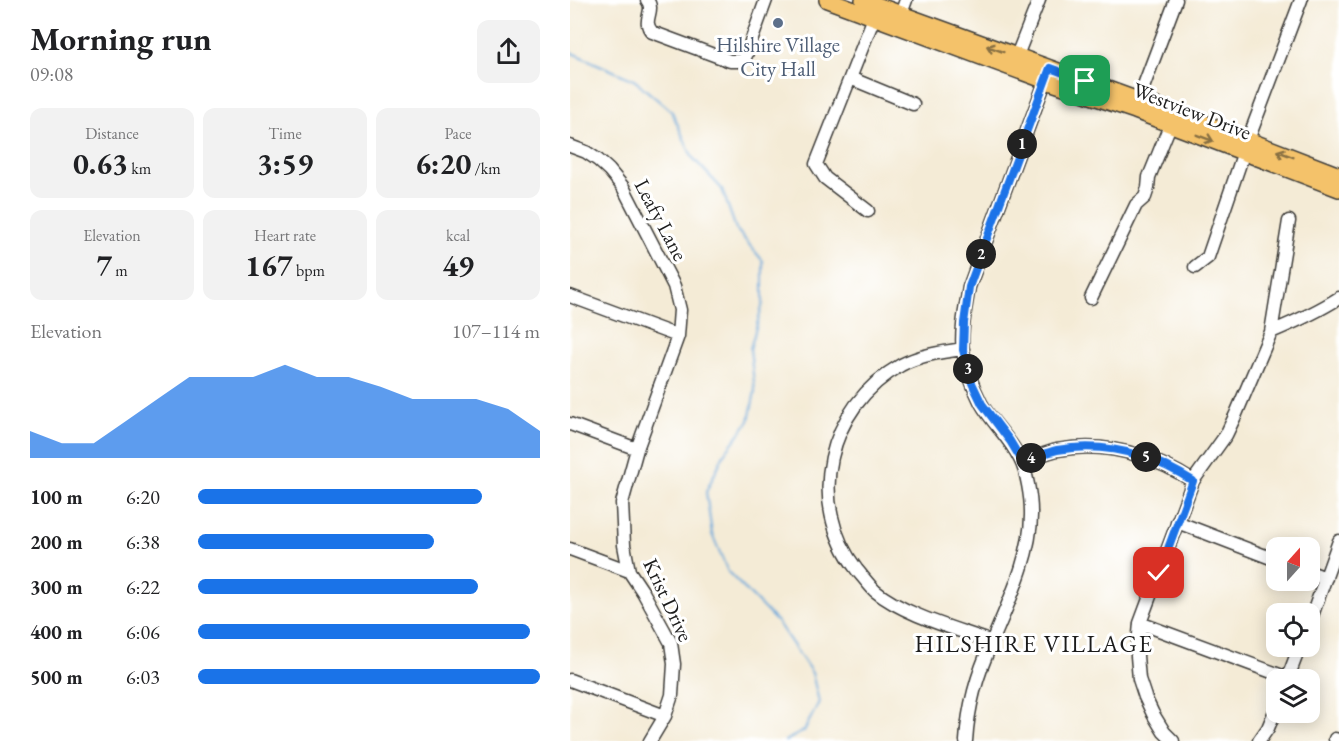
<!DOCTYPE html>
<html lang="en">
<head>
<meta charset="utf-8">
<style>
	:root { --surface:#fff; --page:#f2f2f2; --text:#202124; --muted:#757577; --accent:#1a73e8 }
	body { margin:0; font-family:"EB Garamond",serif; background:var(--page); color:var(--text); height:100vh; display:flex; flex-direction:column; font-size:22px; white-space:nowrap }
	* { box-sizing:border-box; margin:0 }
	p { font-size:20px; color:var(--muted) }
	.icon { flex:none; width:33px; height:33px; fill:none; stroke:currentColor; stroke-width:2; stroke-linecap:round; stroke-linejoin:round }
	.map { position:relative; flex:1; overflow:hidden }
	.side { display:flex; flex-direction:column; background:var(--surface); width:570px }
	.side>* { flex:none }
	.needle { width:39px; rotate:21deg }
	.tools { position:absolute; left:696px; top:537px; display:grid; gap:12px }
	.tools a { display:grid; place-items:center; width:54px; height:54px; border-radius:12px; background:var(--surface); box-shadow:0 3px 15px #0003; font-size:30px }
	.pin { position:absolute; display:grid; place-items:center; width:51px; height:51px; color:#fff; margin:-26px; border-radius:12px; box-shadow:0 3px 9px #0006 }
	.km { position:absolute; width:30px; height:30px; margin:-15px; border-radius:50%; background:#222; color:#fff; font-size:16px; line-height:30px; text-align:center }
	.round { display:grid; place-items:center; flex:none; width:63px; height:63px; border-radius:12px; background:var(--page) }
	.overview { display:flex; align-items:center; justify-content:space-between; height:102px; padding:0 30px }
	h1 { font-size:33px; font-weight:700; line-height:45px }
	.figures { display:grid; grid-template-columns:repeat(3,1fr); gap:9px; height:102px; padding:6px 30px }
	.figures div { display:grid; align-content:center; border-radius:12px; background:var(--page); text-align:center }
	.figures b { font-size:30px; font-weight:700 }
	.figures small { font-size:16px; font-weight:400 }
	.figures p { font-size:16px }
	.chart { height:168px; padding:12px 30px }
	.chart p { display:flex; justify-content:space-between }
	.chart svg { width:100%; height:108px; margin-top:6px; fill:var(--accent); opacity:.7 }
	ul { padding:0 30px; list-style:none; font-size:20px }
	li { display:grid; grid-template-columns:96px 72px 1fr; align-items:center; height:45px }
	li i { height:15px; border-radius:8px; background:var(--accent) }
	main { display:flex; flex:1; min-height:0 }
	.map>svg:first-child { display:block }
</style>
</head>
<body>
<main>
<section class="side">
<div class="overview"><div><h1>Morning run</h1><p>09:08</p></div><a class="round"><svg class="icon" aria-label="share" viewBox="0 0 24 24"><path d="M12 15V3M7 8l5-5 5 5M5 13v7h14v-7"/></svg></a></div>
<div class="figures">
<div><p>Distance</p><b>0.63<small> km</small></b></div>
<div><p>Time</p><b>3:59</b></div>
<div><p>Pace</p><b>6:20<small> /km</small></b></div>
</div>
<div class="figures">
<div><p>Elevation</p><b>7<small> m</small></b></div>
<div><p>Heart rate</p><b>167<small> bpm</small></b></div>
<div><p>kcal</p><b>49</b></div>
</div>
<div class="chart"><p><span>Elevation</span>107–114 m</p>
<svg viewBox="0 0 160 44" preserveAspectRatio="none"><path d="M0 44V33L10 38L20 38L30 29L40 20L50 11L60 11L70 11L80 6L90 11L100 11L110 15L120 20L130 20L140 20L150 24L160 33V44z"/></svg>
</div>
<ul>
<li><b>100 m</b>6:20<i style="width:83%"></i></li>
<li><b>200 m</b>6:38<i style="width:69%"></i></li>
<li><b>300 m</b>6:22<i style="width:82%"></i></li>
<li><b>400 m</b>6:06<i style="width:97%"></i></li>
<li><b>500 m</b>6:03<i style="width:100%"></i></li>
</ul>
</section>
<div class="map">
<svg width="769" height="741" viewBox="0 0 769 741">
	<rect width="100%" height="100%" fill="#fff"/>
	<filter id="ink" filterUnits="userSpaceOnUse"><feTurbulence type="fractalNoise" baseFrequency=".0167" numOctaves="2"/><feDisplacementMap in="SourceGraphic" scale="12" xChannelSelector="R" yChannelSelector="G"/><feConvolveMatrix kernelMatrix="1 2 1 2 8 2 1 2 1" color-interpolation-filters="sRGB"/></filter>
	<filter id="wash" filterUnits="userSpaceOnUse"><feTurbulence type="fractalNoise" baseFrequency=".008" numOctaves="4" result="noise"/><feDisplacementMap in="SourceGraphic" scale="24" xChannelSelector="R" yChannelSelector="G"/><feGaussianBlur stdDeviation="1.35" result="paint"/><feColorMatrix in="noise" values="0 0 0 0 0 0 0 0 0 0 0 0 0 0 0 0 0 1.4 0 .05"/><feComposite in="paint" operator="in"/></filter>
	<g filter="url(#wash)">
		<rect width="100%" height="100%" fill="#f4ebd6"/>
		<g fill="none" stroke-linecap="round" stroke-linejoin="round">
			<path stroke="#68a7da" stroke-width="2" d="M0 52 64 80 102 112 122 157 152 189 166 229 193 261V303L180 349 185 391 179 421 154 454 136 492 142 534 158 572 208 623 242 673 249 702 234 731 215 741"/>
		</g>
	</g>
	<g filter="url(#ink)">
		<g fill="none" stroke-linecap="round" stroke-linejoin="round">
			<defs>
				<path id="minor" d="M77 0C86 11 71 20 82 32L160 61H169L175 58 196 0
					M328 22 336 0
					M444 63 469 0
					M280 78 343 104
					M565 109 606 0
					M0 146 16 152 28 160 39 170 53 187 104 286 110 310 108 336 67 449 52 503 54 545 59 571 73 592 101 643 104 664 102 695 95 716 80 741
					M298 211 255 178 246 164 307 10
					M625 267 638 257 678 140 731 0
					M0 296 108 336
					M521 298 566 205 575 197 578 188 579 177 603 118
					M701 332C725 322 747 312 769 298
					M393 349C372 352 350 355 331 365 257 407 235 503 287 570 293 577 299 585 305 591 334 615 387 629 422 642
					M0 424 67 449
					M452 461C463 458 475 453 487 450 536 441 582 455 623 481
					M607 522 706 560
					M0 549 59 571
					M740 572 756 578
					M740 621 769 541
					M570 623 718 678
					M0 680 95 716
					M717 680 730 646
					M765 739 769 740
					M396 741C398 707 407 674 422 642 438 603 462 555 461 512 461 498 457 472 450 459 440 438 422 423 411 403 403 387 396 368 393 351 390 333 396 305 399 287L478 74
					M603 741 594 732 583 714 575 697 569 679 567 656 570 623 623 481 656 435 666 414 701 332 719 221
					M689 741 698 728 706 709"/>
				<path id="major" d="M257 0 476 81 565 111 769 189
					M293 0 568 100 606 112 769 175"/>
			</defs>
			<use href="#minor" stroke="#3c3b38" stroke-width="15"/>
			<use href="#major" stroke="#3c3b38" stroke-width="18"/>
			<use href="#minor" stroke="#fff" stroke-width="12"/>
			<use href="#major" stroke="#f4c26a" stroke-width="15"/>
		</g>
		<defs><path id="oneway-shaft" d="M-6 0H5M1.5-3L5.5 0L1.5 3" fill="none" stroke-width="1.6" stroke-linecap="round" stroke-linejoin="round" transform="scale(1.5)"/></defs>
		<g stroke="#886f43">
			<use href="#oneway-shaft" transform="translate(425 49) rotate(-160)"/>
			<use href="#oneway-shaft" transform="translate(635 138) rotate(21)"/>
			<use href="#oneway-shaft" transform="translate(715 154) rotate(-159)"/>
		</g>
	</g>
	<g fill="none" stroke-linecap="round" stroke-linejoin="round" filter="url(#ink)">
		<defs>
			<path id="route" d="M515 81 480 68 399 287 394 323 393 350 402 383 412 404 440 441 452 461C463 458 475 453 487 450 536 441 582 455 623 481L589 573"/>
		</defs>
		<use href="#route" stroke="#fff" stroke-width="12"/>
		<use href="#route" stroke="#1a73e8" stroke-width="8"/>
	</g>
	<circle fill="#5c6f8a" stroke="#fff" stroke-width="2" cx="208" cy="23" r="6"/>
	<g text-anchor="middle" stroke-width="6" stroke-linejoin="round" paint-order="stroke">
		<g font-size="21" fill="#4e5e75" stroke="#fff">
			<text x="208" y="52">Hilshire Village<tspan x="208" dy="24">City Hall</tspan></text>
		</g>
		<g font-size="21" fill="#1c1c1c" stroke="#fff">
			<text transform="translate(622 111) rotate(21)" y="7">Westview Drive</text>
			<text transform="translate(91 220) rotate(62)" y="7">Leafy Lane</text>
			<text transform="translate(98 600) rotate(65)" y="7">Krist Drive</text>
		</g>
		<g font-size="24" letter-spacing="1.5" fill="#1c1c1c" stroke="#fff">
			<text x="464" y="652">HILSHIRE VILLAGE</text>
		</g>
	</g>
</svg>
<div class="tools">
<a><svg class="needle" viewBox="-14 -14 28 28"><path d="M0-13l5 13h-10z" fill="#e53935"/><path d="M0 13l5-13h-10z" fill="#757577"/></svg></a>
<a><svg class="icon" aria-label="locate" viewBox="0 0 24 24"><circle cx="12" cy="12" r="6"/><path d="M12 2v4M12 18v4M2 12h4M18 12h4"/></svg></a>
<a><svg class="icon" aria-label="layers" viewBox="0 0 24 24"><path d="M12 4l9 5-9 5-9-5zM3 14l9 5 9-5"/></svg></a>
</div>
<div class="pin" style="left:515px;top:81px;background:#1e9e55"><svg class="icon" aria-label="arrive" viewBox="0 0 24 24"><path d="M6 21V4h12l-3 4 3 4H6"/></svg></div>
<div class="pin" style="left:589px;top:573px;background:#d93025"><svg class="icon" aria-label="check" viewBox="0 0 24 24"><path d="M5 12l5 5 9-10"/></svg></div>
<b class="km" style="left:452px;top:144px">1</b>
<b class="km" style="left:411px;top:254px">2</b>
<b class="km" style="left:398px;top:369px">3</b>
<b class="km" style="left:461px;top:458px">4</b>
<b class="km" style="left:576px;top:457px">5</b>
</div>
</main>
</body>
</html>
